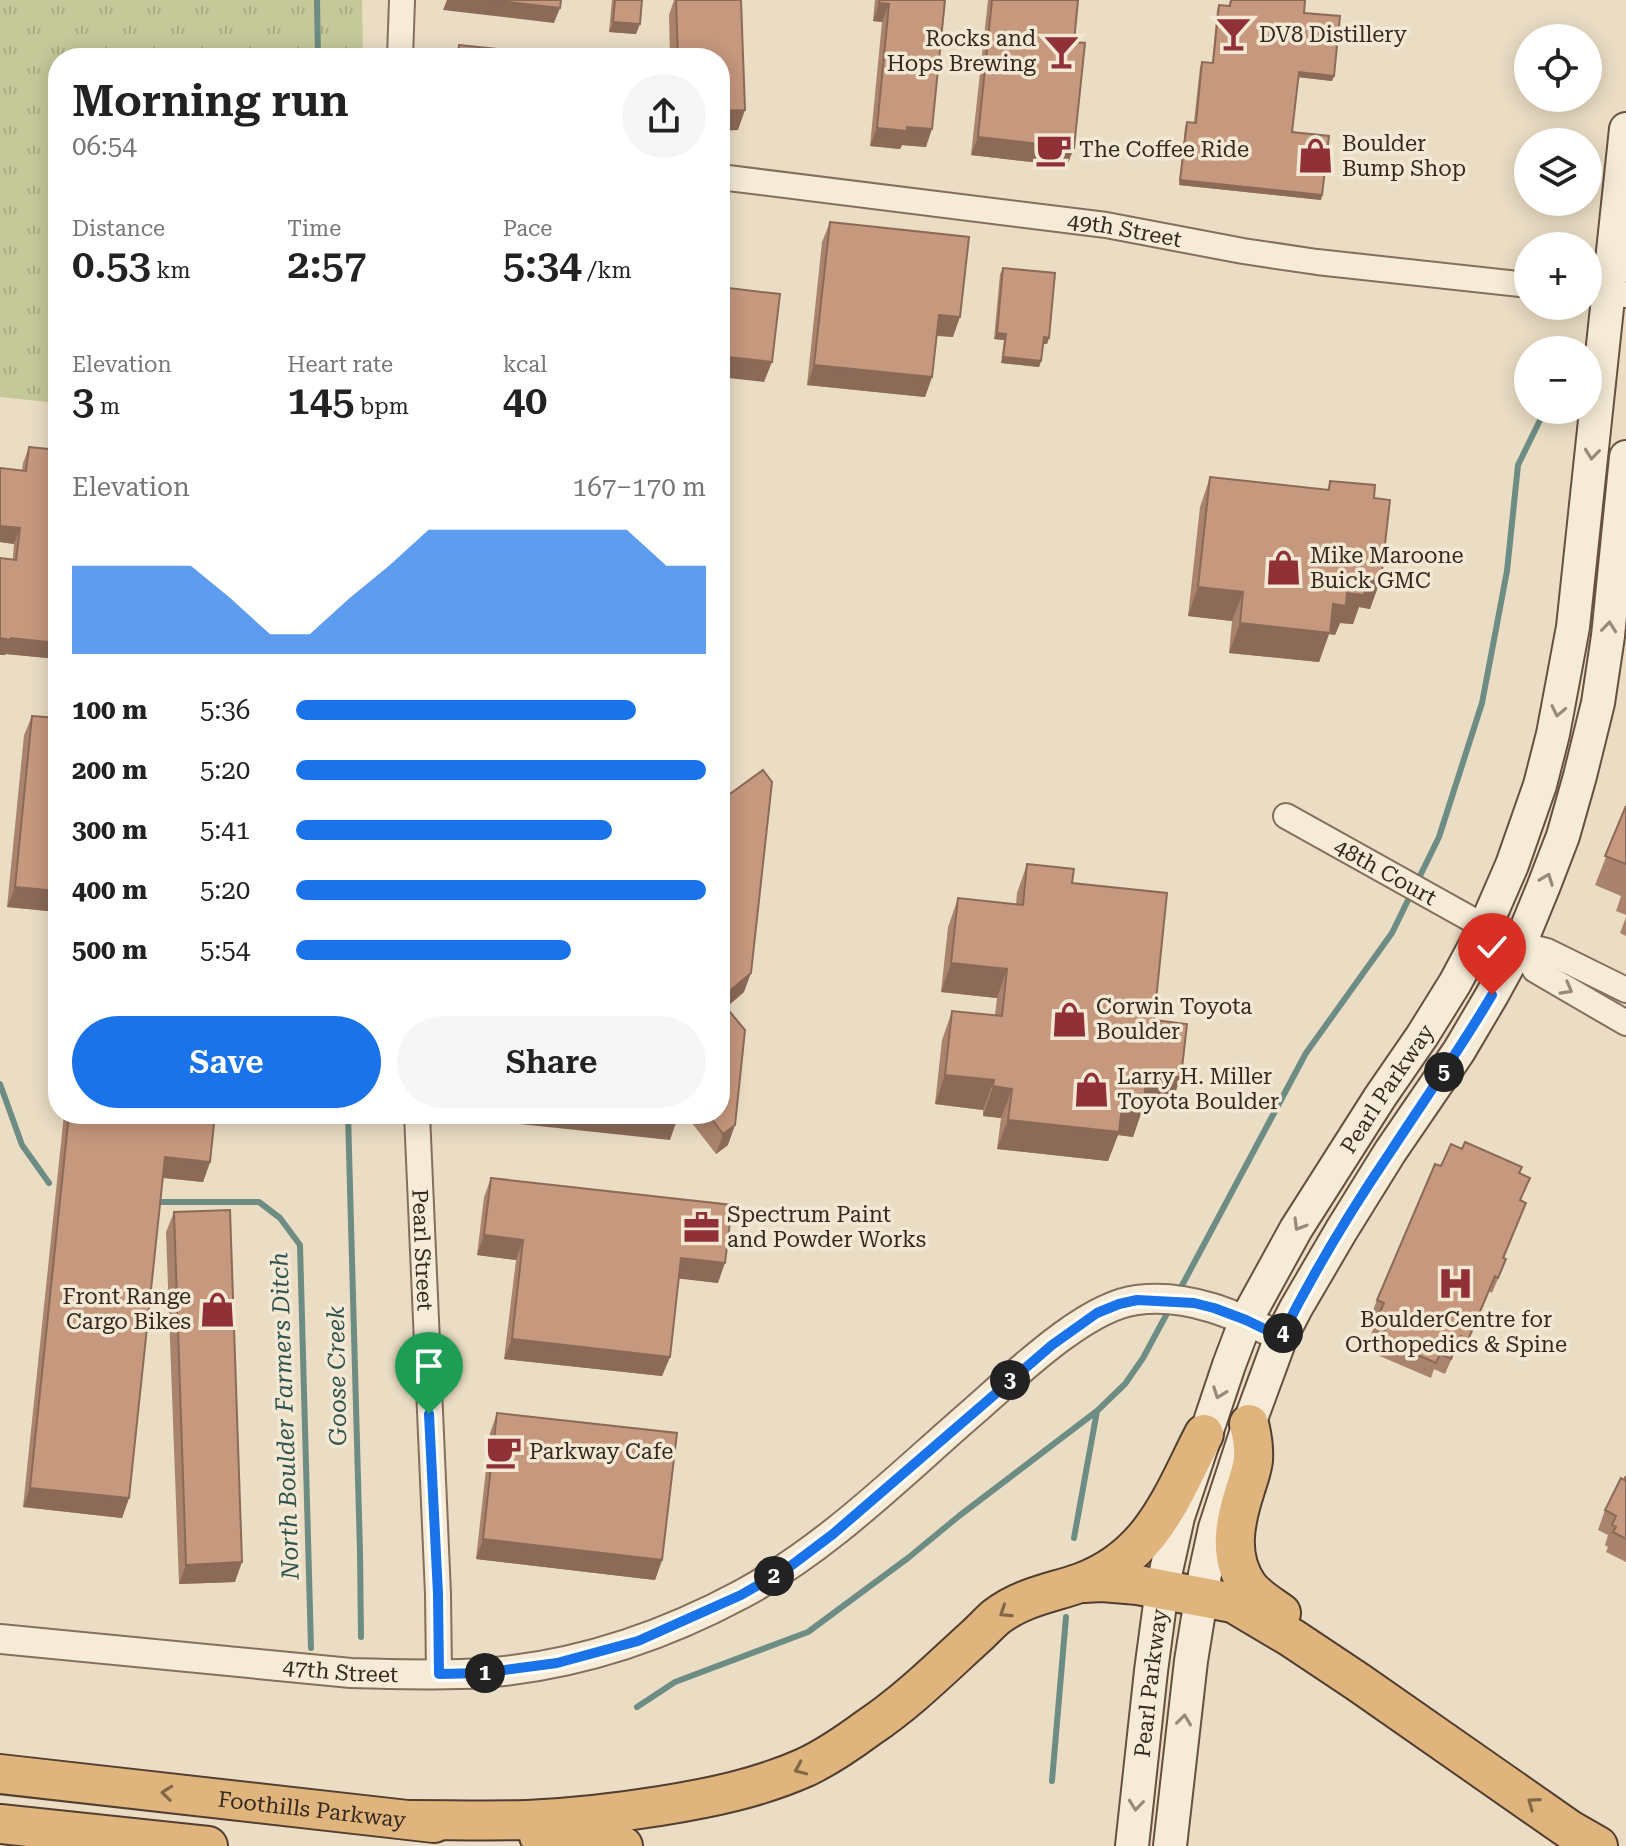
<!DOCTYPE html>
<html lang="en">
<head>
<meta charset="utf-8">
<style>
	:root { --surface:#fff; --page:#f6f6f6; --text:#222; --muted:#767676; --accent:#1a73e8 }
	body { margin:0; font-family:"Roboto Serif",serif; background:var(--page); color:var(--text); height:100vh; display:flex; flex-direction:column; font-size:30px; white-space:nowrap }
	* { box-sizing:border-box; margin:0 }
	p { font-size:26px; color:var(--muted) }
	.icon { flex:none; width:44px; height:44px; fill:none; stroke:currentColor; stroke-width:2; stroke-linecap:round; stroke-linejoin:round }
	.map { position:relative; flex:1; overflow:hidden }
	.details { position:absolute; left:48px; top:48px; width:682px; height:1076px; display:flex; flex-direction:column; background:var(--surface); border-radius:32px; box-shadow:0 4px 20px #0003 }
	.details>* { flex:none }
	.fabs { position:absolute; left:1514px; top:24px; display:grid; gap:16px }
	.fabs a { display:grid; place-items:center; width:88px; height:88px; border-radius:50%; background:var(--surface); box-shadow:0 4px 20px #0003; font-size:40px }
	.pin { position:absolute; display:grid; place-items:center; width:68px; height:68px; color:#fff; margin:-82px -34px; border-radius:50% 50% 50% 0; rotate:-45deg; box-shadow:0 0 8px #0007 }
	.pin .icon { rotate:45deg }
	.km { position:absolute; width:40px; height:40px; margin:-20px; border-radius:50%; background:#222; color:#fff; font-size:22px; line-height:40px; text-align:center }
	.round { display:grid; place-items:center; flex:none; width:84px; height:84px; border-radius:42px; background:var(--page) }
	.headline { display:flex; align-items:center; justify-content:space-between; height:136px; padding:0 24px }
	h1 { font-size:44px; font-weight:600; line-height:60px }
	.stats { display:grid; grid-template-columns:repeat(3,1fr); gap:12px; height:136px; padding:8px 24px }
	.stats div { display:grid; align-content:center }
	.stats b { font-size:40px; font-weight:600 }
	.stats small { font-size:22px; font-weight:400 }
	.stats p { font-size:22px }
	.chart { height:224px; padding:16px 24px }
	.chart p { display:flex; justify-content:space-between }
	.chart svg { width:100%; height:144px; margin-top:8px; fill:var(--accent); opacity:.7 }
	.action { display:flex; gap:16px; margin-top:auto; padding:16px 24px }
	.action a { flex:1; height:92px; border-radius:48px; background:var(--accent); color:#fff; font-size:32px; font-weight:600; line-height:92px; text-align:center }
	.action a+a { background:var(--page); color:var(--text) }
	ul { padding:0 24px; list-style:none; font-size:26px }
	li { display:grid; grid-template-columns:128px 96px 1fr; align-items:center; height:60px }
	li i { height:20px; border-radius:10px; background:var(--accent) }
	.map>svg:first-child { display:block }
</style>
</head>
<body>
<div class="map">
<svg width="1626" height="1846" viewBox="0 0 1626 1846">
	<defs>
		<pattern id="grass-tufts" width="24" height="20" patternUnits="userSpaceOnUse" patternTransform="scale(2)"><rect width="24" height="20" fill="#c5c899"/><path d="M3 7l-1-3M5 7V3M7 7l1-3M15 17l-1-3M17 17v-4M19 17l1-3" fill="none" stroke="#aaac83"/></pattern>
	</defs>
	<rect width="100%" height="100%" fill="#ebddc4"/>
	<path fill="url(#grass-tufts)" d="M0 0H362L363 58H58V403L0 397Z"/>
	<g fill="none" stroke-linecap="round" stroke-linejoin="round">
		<path stroke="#6d8c83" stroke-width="6" d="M317 0 318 58
			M1417 882 1439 837 1482 703 1507 571 1518 465 1545 410
			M0 1084 22 1145 49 1183
			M348 1114 360 1552 361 1637
			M160 1202H259L280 1218 300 1245 311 1648
			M1178 1293 1306 1053 1392 933 1412 892
			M1074 1538 1097 1411
			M637 1707 675 1682 808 1632 908 1558 959 1516 1097 1411 1125 1384 1143 1358 1171 1306
			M1052 1781 1066 1617"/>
		<defs>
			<g id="minor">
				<path d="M400 58 402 0"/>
				<path id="s1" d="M720 177 1106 225 1243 251 1317 262 1528 285"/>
				<path d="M1588 291 1626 295"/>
				<path id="s2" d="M1286 816 1485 927 1520 944 1547 951 1626 990"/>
				<path d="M1520 944 1535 970 1626 1023"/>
				<path id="s3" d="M417 1114 438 1594 439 1674"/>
			</g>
			<g id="tertiary">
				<path id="s4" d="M0 1639 351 1673C395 1674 440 1676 484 1673 574 1666 662 1637 742 1594 829 1547 900 1475 974 1411 1013 1377 1085 1306 1137 1300 1188 1293 1236 1315 1281 1337"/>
			</g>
			<g id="secondary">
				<path id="s5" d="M1132 1846 1151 1671 1162 1589 1178 1517 1229 1365 1246 1320 1296 1229 1380 1097 1422 1036 1455 983 1485 927 1512 865 1540 785 1553 734 1573 627 1626 129"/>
				<path d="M1170 1846 1191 1661 1205 1574 1215 1528 1249 1424 1281 1337 1296 1308 1341 1231 1390 1152 1459 1051 1492 995 1520 944 1543 888 1563 836 1580 776 1598 703 1608 636 1626 457"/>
			</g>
			<g id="trunk">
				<path d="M1249 1424C1252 1436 1254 1447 1253 1460 1252 1470 1248 1480 1245 1490 1235 1521 1227 1556 1248 1586 1256 1597 1270 1605 1281 1613"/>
				<path d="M1084 1583 1102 1582 1138 1585 1233 1603 1292 1638 1358 1682 1570 1830 1598 1846"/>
				<path id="s6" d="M0 1774 434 1823"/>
				<path d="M412 1820C450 1820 489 1821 527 1820 572 1818 616 1813 660 1806 710 1798 759 1788 806 1767 827 1757 849 1742 868 1728 907 1702 940 1669 974 1638 982 1631 989 1623 996 1617 1022 1597 1051 1593 1080 1583 1152 1557 1172 1496 1204 1434"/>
				<path d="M0 1824 208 1846"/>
				<path d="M539 1836 623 1846"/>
			</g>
		</defs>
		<use href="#minor" stroke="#846f5c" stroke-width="28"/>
		<use href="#tertiary" stroke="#846f5c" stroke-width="32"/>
		<use href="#secondary" stroke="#66513f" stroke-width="36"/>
		<use href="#trunk" stroke="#523e30" stroke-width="42"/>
		<use href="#minor" stroke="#f6ebd7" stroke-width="24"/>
		<use href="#tertiary" stroke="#f6ebd7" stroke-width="28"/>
		<use href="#secondary" stroke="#f6ebd7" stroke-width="32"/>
		<use href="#trunk" stroke="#e0b47d" stroke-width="38"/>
	</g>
	<path fill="#aa836c" d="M612 0H642L636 34 609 32Z
		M674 0H741L738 130 720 58H670L669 15Z
		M875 0H945L926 147 902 145 900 149 870 146 882 22 873 21Z
		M988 0H1078L1074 42 1067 166 971 155Z
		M1230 0H1305L1304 13 1334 76 1332 81 1298 77 1292 132 1322 195 1321 200 1179 185 1185 127 1187 122H1194L1200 67 1202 62 1212 63 1217 10 1219 5 1229 6Z
		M830 222 953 337 937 336 932 377 925 397 807 385 822 242Z
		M1003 268 1049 338 1047 344H1043L1041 361 1039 367 1001 363 1004 340 994 339 1000 274Z
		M29 447 58 450V659L6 654 5 655 14 544 0 542V468L22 471 23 463Z
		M1210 477 1327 490 1330 481 1374 498 1370 609 1359 607 1353 624 1340 623 1335 635 1329 634 1319 662 1229 653 1232 621 1188 616 1200 507Z
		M32 716 58 912 7 907 24 735Z
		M720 796 744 992 726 1007 728 1145 716 1154 685 1114H720Z
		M1626 806V915L1616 911 1621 896 1595 885Z
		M1027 864 1072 883 1154 1020 1170 1107 1144 1104 1133 1137 1118 1135 1108 1161 997 1149 1001 1118 983 1116V1110L935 1104 942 1040 952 1011 995 1015 997 998 941 992 948 927 958 898 1016 904 1017 893Z
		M1626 917V936L1620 933Z
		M64 1114H215L210 1162 203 1182 162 1178 129 1498 122 1518 23 1507Z
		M1441 1166 1520 1173 1521 1200 1526 1203 1504 1258 1500 1274 1492 1293 1489 1291 1462 1355 1455 1351 1445 1374 1434 1369 1431 1378 1375 1354 1379 1344 1369 1340 1377 1318 1371 1315 1377 1300Z
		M491 1178 718 1283 679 1278 670 1357 662 1376 504 1359 516 1260 477 1255 484 1197Z
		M174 1212 235 1582 179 1584 166 1232Z
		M497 1413 662 1560 655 1580 476 1559 490 1433Z
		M1626 1476V1562L1606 1552 1608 1547 1605 1545 1608 1535 1598 1530 1605 1510Z"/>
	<path fill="#8b6a58" d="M447 0H491L560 8 554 23 443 10Z
		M879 3 889 4 882 22 873 21Z
		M613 22 640 24 636 34 609 32Z
		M1299 72 1334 76 1332 81 1297 77Z
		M745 110 738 130 720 131V111Z
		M907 127 932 129 926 147 902 145 900 149 870 146 877 128Z
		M978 137 1074 148 1067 166 971 155Z
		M1180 180 1322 195 1321 200 1179 185Z
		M939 315 960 317 953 337 932 335Z
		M997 333 1006 334 1004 340 994 339Z
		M1044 337 1049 338 1047 344 1042 343Z
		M720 356 772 362 764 382 720 377Z
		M1003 357 1041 361 1039 367 1001 363Z
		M814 365 932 377 925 397 807 385Z
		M0 526 20 528 14 544 0 542Z
		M1366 578 1381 579 1370 609 1359 607 1353 624 1340 623 1335 635 1329 634 1319 662 1229 653 1240 623 1333 604Z
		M1198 587 1243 592 1232 621 1188 616Z
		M0 638H11L58 643V659L6 654 5 655H0Z
		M15 887 58 891V912L7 907Z
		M951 963 1007 969 997 998 941 992Z
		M751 973 744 992 720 1013V999Z
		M1147 1074 1181 1077 1170 1107 1137 1103Z
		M945 1075 994 1080 983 1110 935 1104Z
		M993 1086 1012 1089 1001 1118 983 1116Z
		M1122 1105 1143 1108 1133 1137 1118 1135 1108 1161 997 1149 1008 1120Z
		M476 1114H622L677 1120 670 1140 474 1119Z
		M735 1125 728 1145 716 1154 723 1134Z
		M165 1157 210 1162 203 1182 157 1177Z
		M484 1235 523 1240 516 1260 477 1255Z
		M681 1258 725 1263 718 1283 674 1278Z
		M512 1339 670 1357 662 1376 504 1359Z
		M30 1488 129 1498 122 1518 23 1507Z
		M483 1539 662 1560 655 1580 476 1559Z
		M242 1562 235 1582 179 1584 186 1565Z"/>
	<path fill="#c6987d" stroke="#8b6a58" stroke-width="2" d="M491 0H561L560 8Z
		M615 0H642L640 24 613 22Z
		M676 0H741L745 110 720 111V58H678Z
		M880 0H945L932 129 907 127V131L877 128 889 4 879 3Z
		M992 0H1078L1074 42 1085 43 1074 148 978 137Z
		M1231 0H1305L1304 13 1340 16 1334 76 1299 72 1292 132 1329 136 1322 195 1180 180 1187 122 1196 123 1202 62 1213 63 1219 5 1230 6Z
		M459 45 583 58H457Z
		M830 222 969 237 960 317 939 315 932 377 814 365Z
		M1003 268 1055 273 1049 338 1044 337 1041 361 1003 357 1006 334 997 333Z
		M720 287 780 294 772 362 720 356Z
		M29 447 58 450V643L11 638V640L0 638V558L16 560 20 528 0 526V468L26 471Z
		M1210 477 1329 490 1330 481 1375 485 1374 498 1390 500 1381 579 1366 578 1364 595 1347 593 1346 606 1333 604 1330 633 1240 623 1243 592 1198 587Z
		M32 716 58 718V891L15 887Z
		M763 770 772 782 751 973 720 999V796L723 799Z
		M1626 806V864L1605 856Z
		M1027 864 1074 869 1072 883 1167 893 1154 1020 1187 1024 1181 1077 1147 1074 1143 1108 1122 1105 1119 1132 1008 1120 1012 1089 993 1086 994 1080 945 1075 952 1011 1002 1016 1007 969 951 963 958 898 1023 905Z
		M720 1000 745 1030 735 1125 723 1134 708 1114H720Z
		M69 1114H215L210 1162 165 1157 129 1498 30 1488Z
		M622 1114H678L677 1120Z
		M1465 1142 1522 1167 1519 1173 1530 1178 1520 1200 1526 1203 1503 1258 1506 1259 1498 1278 1495 1276 1468 1340 1461 1336 1451 1359 1440 1354 1436 1363 1381 1339 1385 1330 1374 1325 1384 1303 1377 1300 1435 1164 1441 1166 1451 1144 1462 1149Z
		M491 1178 732 1205 725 1263 681 1258 670 1357 512 1339 523 1240 484 1235Z
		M230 1210 242 1562 186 1565 174 1212Z
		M497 1413 677 1433 662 1560 483 1539Z
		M1626 1476V1539L1613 1532 1616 1527 1612 1525 1616 1516 1605 1510 1621 1478 1624 1480Z"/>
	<defs><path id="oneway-chevron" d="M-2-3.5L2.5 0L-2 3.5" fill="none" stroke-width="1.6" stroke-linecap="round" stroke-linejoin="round" transform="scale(2)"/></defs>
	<g stroke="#968a7b">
		<use href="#oneway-chevron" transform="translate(1592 454) rotate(96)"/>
		<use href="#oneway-chevron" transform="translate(1609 627) rotate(-84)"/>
		<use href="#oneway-chevron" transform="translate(1558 711) rotate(102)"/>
		<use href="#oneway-chevron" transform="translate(1547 879) rotate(-69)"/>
		<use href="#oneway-chevron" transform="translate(1567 989) rotate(29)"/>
		<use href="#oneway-chevron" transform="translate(1299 1225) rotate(121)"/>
		<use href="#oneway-chevron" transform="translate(1219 1393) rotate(110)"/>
		<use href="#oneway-chevron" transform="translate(1184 1720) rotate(-83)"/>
		<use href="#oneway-chevron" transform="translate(1136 1805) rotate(96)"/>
	</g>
	<g stroke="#826849">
		<use href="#oneway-chevron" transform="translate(1005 1612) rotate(147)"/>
		<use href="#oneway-chevron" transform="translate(800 1769) rotate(156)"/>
		<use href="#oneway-chevron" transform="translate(167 1793) rotate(-174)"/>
		<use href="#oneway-chevron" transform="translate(1533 1803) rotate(-144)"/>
	</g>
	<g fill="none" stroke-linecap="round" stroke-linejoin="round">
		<defs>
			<path id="route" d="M429 1414 438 1594 439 1674 482 1673 557 1663 638 1641 741 1595 788 1568 833 1534 1052 1345 1097 1313 1119 1304 1137 1300 1194 1303 1214 1308 1246 1320 1281 1337C1313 1273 1351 1210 1391 1151 1425 1099 1460 1049 1492 995"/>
		</defs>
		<use href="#route" stroke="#fff" stroke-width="16"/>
		<use href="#route" stroke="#1a73e8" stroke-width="10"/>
	</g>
	<defs>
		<symbol id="bar-bare" viewBox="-9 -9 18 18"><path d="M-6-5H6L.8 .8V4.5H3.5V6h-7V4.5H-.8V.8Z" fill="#8f3136" stroke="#f3e8d3" stroke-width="2.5" paint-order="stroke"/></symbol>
		<symbol id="cafe-bare" viewBox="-9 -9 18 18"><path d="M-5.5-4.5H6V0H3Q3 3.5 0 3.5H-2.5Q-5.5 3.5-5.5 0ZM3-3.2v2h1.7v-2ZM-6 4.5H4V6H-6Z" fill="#8f3136" stroke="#f3e8d3" stroke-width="2.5" paint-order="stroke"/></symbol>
		<symbol id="shop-bare" viewBox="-9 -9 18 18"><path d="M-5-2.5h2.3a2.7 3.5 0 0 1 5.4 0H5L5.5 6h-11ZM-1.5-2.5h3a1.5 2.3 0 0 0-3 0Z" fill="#8f3136" stroke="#f3e8d3" stroke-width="2.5" paint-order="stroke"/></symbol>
		<symbol id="office-bare" viewBox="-9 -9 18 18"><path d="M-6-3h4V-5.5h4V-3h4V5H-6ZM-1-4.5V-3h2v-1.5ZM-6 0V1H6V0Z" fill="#8f3136" stroke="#f3e8d3" stroke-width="2.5" paint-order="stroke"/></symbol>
		<symbol id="hospital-bare" viewBox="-9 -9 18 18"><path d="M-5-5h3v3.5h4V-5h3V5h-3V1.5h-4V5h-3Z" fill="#8f3136" stroke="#f3e8d3" stroke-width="2.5" paint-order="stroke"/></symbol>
	</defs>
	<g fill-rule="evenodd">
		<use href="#bar-bare" x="1208" y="8" width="51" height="51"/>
		<use href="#bar-bare" x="1036" y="26" width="51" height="51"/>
		<use href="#cafe-bare" x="1028" y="124" width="51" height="51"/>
		<use href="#shop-bare" x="1290" y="130" width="51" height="51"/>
		<use href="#shop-bare" x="1258" y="542" width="51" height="51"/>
		<use href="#shop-bare" x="1044" y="994" width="51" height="51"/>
		<use href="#shop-bare" x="1066" y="1064" width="51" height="51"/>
		<use href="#office-bare" x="676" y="1202" width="51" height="51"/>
		<use href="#hospital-bare" x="1430" y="1258" width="51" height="51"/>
		<use href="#shop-bare" x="192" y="1284" width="51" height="51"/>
		<use href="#cafe-bare" x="478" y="1426" width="51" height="51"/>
	</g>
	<g text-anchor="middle" stroke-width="7" stroke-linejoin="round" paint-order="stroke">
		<g font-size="22" fill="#35291f" stroke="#f3e8d3" text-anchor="start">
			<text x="1259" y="42">DV8 Distillery</text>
			<text x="1036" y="46" text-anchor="end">Rocks and<tspan x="1036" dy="25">Hops Brewing</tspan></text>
			<text x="1342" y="151">Boulder<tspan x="1342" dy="25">Bump Shop</tspan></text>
			<text x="1079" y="157">The Coffee Ride</text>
			<text x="1310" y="563">Mike Maroone<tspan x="1310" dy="25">Buick GMC</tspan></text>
			<text x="1096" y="1014">Corwin Toyota<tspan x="1096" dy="25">Boulder</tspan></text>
			<text x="1117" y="1084">Larry H. Miller<tspan x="1117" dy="25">Toyota Boulder</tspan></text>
			<text x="727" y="1222">Spectrum Paint<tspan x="727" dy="25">and Powder Works</tspan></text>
			<text x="191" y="1304" text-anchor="end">Front Range<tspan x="191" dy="25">Cargo Bikes</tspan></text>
			<text x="1456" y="1327" text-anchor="middle">BoulderCentre for<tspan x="1456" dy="25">Orthopedics &amp; Spine</tspan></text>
			<text x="529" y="1459">Parkway Cafe</text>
		</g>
		<g font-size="22" fill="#35291f" stroke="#f3e8d3">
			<text dy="8" stroke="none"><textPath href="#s1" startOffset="408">49th Street</textPath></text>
			<text dy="8" stroke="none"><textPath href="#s2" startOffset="114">48th Court</textPath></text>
			<text dy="8" stroke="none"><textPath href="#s5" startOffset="812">Pearl Parkway</textPath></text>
			<text dy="8" stroke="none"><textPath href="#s3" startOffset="136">Pearl Street</textPath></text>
			<text dy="8" stroke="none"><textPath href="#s4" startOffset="342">47th Street</textPath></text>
			<text dy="8" stroke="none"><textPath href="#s5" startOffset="164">Pearl Parkway</textPath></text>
			<text dy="8" stroke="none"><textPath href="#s6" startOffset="314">Foothills Parkway</textPath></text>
		</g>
		<g font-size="24" font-style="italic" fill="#2f5450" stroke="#f3e8d3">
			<text transform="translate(337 1376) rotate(-91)" y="8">Goose Creek</text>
			<text transform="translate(285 1416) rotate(-92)" y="8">North Boulder Farmers Ditch</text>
		</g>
	</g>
</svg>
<div class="fabs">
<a><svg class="icon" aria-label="locate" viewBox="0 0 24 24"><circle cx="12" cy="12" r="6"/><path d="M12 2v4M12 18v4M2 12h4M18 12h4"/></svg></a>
<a><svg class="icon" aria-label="layers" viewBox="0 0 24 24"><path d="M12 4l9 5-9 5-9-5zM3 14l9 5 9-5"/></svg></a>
<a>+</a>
<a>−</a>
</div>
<div class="pin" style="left:429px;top:1414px;background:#1e9e55"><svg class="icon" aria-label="arrive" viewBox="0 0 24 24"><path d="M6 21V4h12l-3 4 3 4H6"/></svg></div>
<div class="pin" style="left:1492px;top:995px;background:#d93025"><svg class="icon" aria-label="check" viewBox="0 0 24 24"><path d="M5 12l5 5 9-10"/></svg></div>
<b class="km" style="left:485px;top:1673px">1</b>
<b class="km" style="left:774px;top:1576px">2</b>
<b class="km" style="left:1010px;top:1380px">3</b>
<b class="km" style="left:1283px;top:1333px">4</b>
<b class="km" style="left:1444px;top:1072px">5</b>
<section class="details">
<div class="headline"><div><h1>Morning run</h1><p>06:54</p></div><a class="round"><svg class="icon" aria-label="share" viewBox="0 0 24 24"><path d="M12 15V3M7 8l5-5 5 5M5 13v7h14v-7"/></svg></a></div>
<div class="stats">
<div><p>Distance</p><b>0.53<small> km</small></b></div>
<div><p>Time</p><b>2:57</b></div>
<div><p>Pace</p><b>5:34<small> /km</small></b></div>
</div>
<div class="stats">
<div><p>Elevation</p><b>3<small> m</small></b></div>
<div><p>Heart rate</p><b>145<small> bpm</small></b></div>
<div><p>kcal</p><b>40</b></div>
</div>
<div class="chart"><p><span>Elevation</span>167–170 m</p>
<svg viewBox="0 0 160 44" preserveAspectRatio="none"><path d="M0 44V17L10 17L20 17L30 17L40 27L50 38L60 38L70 27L80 17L90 6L100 6L110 6L120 6L130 6L140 6L150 17L160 17V44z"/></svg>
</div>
<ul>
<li><b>100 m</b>5:36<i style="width:83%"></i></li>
<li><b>200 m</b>5:20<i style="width:100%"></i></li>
<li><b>300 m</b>5:41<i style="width:77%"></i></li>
<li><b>400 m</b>5:20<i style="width:100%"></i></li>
<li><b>500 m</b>5:54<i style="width:67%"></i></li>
</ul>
<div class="action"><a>Save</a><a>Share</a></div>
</section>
</div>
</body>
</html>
